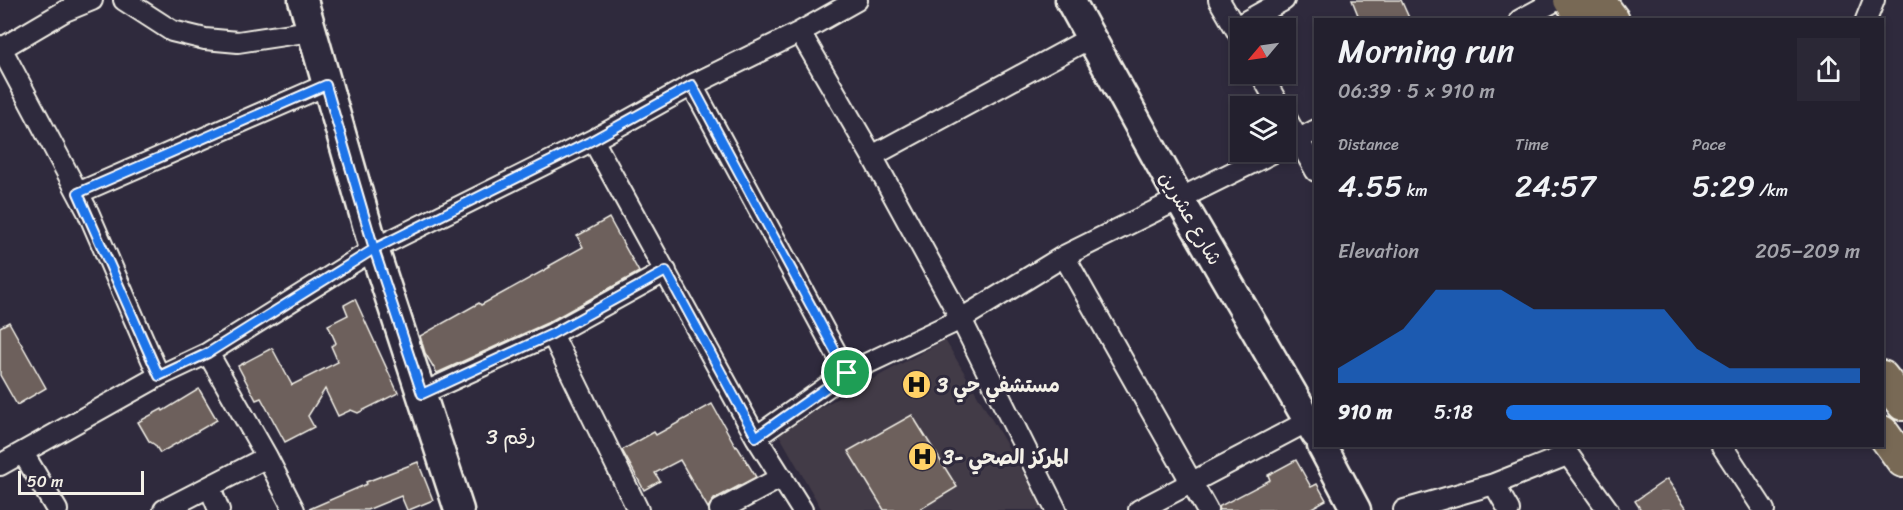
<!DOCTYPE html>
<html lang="en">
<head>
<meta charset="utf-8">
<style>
	:root { --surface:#23202e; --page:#2b2836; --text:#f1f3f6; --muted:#a3a3aa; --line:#403e4a; --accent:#1a73e8 }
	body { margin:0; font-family:Sriracha,"Playpen Sans Arabic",sans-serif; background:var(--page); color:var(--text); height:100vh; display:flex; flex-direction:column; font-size:22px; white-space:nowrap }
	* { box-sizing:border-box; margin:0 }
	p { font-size:20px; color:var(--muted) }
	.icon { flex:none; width:33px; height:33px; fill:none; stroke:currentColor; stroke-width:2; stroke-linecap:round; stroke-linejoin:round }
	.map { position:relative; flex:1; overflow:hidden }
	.details { position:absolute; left:1314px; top:18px; width:570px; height:429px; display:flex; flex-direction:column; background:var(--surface); border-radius:0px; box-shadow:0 3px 9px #0003,0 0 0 2px var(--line) }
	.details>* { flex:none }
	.needle { width:39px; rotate:241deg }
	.fabs { position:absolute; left:1230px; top:18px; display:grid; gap:12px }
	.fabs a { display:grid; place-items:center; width:66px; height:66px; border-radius:0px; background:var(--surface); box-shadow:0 3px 9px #0003,0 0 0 2px var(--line); font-size:30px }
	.scale { position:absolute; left:18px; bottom:15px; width:126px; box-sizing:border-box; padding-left:6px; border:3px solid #f4f1e8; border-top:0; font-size:16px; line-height:21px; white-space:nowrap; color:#f4f1e8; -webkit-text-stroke:4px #2f2a3d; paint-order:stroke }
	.pin { position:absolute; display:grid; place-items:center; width:51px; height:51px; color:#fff; margin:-26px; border:3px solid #fff; border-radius:50%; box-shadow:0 2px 6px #0007 }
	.round { display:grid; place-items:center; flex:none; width:63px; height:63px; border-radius:0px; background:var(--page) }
	.overview { display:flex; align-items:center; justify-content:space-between; height:102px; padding:0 24px }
	h1 { font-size:33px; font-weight:600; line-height:45px }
	.figures { display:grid; grid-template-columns:repeat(3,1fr); gap:9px; height:102px; padding:6px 24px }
	.figures div { display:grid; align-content:center }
	.figures b { font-size:30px; font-weight:600 }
	.figures small { font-size:16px; font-weight:400 }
	.figures p { font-size:16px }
	.chart { height:168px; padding:12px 24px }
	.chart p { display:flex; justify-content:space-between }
	.chart svg { width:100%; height:108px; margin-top:6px; fill:var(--accent); opacity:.7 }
	ul { padding:0 24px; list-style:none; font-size:20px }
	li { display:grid; grid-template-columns:96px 72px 1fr; align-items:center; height:45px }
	li i { height:15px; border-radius:8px; background:var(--accent) }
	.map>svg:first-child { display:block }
</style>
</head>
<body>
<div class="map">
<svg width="1903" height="510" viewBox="0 0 1903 510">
	<rect width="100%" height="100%" fill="#2f2a3d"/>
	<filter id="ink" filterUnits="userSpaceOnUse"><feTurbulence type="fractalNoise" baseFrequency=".0167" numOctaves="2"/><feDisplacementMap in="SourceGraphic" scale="12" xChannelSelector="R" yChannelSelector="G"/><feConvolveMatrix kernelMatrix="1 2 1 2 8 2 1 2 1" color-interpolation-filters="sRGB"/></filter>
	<g filter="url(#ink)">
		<path fill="#423a46" d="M945 340 1045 510H822L777 431Z"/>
		<path fill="#6d605b" stroke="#f4f1e8" stroke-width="1.5" d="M1352 0H1401L1410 20H1360Z
			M609 218 639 272 547 323 437 373 425 353 420 336 479 303 481 305 550 267 549 266 583 247 577 236Z
			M355 299 398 393 358 413 351 410 338 416 325 389 308 416 314 427 285 442 261 398 256 400 238 366 272 348 292 385 338 362 331 346 336 343 328 325 348 315 344 305Z
			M9 322 46 388 17 405 0 375V327Z
			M199 389 217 420 160 453 155 445 149 441 138 422 162 409 163 411Z
			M712 404 736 447 737 446 756 477 714 499 708 508 680 460 655 473 660 481 644 490 622 450 654 432 656 435Z
			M912 415 957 487 919 510H884L848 451Z
			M1296 460 1311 487 1317 484 1326 500 1308 510H1219L1218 507 1270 480 1268 475Z
			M418 462 433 500 409 510H407L401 496 367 510H307L367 484 366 482Z
			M1667 479 1688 510H1641L1635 501Z"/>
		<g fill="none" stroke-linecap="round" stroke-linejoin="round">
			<defs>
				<path id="street" d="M124 0 172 31 205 39 238 42 311 31
					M1219 0 1240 36
					M1520 20 1557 0
					M1866 20 1874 0
					M1236 27 1284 0
					M800 32 872 156 961 319 1056 510
					M0 46 88 212 159 376
					M2 48 65 11 92 0
					M1261 74 1279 106
					M692 85 847 373
					M1286 118 1316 171
					M593 140 756 437 802 510
					M1286 146 1316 130
					M872 156 1090 38
					M78 193 326 85
					M1064 256 1207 510
					M552 334 638 510
					M208 353 267 457 294 510
					M421 394 552 334 666 271
					M756 437 847 373 961 319 1064 256 1274 152
					M1562 446 1608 510
					M1722 446 1764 510
					M23 453 57 510
					M0 465 159 376 208 353 374 249 593 140 692 85 800 32 857 0
					M1494 484 1509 510
					M210 488 219 510
					M164 510 267 457
					M720 510 782 477
					M1139 510 1316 417
					M1404 510 1494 484 1567 455"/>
				<path id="secondary" d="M303 0 374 249 459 510
					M1070 0 1179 198 1316 434
					M1322 446 1356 510"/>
				<path id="primary" d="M1570 0 1585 20
					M1598 0 1613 20
					M1882 377 1903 404
					M1882 432 1903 461"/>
			</defs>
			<use href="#street" stroke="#f4f1e8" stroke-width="24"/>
			<use href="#secondary" stroke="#f4f1e8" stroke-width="33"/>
			<use href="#primary" stroke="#f4f1e8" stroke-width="36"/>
			<use href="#street" stroke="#2f2a3d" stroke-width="20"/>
			<use href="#secondary" stroke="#2f2a3d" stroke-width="28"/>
			<use href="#primary" stroke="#786954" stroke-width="32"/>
		</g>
	</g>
	<g fill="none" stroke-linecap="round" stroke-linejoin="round" filter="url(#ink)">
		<defs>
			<path id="route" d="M847 373 692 85 593 140 374 249 326 85 78 193 159 376 208 353 374 249 422 394 552 334 666 271 756 437 847 373"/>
		</defs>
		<use href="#route" stroke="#fff" stroke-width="12"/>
		<use href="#route" stroke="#1a73e8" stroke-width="8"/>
	</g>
	<defs>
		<symbol id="hospital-disc" viewBox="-11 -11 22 22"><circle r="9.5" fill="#ffd166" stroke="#2f2a3d"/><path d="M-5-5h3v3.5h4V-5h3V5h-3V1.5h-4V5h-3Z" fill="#111"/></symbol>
	</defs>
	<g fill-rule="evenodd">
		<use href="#hospital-disc" x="900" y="368" width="33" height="33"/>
		<use href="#hospital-disc" x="906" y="440" width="33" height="33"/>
	</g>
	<g text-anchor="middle" stroke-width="6" stroke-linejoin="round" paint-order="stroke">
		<g font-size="20" fill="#f4f1e8" stroke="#2f2a3d">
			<text transform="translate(1191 218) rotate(60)" y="7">شارع عشرين</text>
		</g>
		<g font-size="20" font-weight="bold" fill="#f4f1e8" stroke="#2f2a3d" text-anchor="start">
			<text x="937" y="392">مستشفي حي 3</text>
			<text x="943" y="464">المركز الصحي -3</text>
		</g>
		<g font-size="21" fill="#f4f1e8" stroke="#2f2a3d">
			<text x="511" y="444">رقم 3</text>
		</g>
	</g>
</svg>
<div class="fabs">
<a><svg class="needle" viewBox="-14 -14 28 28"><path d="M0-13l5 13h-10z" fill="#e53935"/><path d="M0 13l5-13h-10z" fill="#a3a3aa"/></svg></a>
<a><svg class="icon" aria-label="layers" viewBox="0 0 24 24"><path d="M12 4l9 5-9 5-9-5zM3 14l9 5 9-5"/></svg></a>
</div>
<div class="scale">50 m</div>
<div class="pin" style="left:847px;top:373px;background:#1e9e55"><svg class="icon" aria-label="arrive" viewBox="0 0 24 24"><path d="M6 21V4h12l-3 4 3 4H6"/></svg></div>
<section class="details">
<div class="overview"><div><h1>Morning run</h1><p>06:39 · 5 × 910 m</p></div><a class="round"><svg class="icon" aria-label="share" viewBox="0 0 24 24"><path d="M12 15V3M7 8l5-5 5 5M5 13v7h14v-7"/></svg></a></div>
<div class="figures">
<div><p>Distance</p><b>4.55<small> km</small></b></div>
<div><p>Time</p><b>24:57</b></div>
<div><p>Pace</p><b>5:29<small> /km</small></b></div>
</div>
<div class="chart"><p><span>Elevation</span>205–209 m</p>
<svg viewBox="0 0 160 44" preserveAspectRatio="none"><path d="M0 44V38L10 30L20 22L30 6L40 6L50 6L60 14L70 14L80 14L90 14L100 14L110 30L120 38L130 38L140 38L150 38L160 38V44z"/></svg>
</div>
<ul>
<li><b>910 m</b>5:18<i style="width:92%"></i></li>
</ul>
</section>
</div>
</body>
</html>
